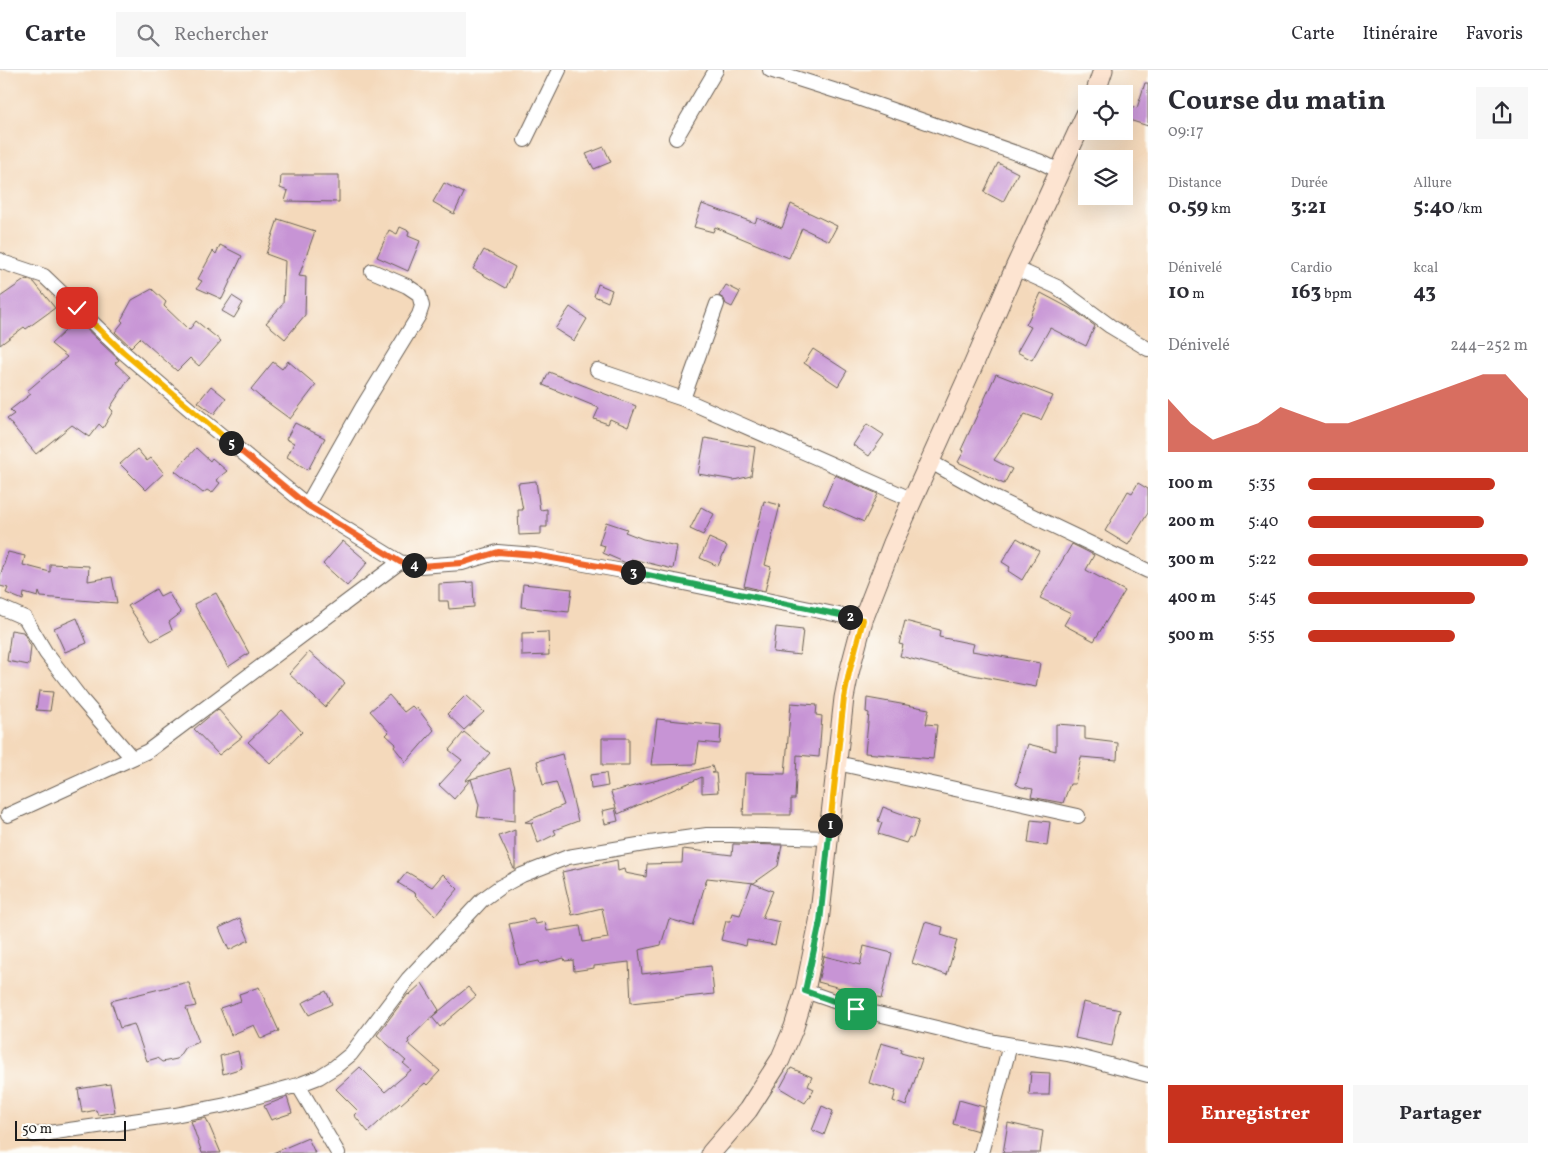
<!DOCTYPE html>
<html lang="fr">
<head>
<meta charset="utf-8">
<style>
	:root { --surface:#fff; --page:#f7f7f7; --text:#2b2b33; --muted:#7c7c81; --line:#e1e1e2; --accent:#c8321e }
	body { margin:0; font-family:Vollkorn,serif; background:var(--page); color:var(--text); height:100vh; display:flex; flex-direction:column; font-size:19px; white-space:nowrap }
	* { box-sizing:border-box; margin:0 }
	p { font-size:16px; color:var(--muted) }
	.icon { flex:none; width:28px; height:28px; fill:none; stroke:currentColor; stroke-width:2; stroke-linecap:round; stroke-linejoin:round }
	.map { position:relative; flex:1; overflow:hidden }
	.side { display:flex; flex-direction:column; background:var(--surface); width:400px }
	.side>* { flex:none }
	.controls { position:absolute; left:1078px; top:15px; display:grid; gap:10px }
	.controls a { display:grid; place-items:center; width:55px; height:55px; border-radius:0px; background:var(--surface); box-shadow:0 5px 20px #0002; font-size:25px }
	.scale { position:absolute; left:15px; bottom:12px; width:111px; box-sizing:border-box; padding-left:5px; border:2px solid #1c1c1c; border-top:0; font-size:14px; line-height:18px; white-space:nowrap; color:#1c1c1c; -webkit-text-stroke:4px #fdfcf7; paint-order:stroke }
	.pin { position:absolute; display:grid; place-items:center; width:42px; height:42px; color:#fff; margin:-21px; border-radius:10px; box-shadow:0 2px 8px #0006 }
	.km { position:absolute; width:25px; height:25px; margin:-12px; border-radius:50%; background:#222; color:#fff; font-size:14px; line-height:25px; text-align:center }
	.round { display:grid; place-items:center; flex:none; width:52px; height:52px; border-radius:0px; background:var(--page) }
	.headline { display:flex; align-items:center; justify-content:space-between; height:85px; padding:0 20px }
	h1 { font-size:28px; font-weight:700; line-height:38px }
	.metrics { display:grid; grid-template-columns:repeat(3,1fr); gap:8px; height:85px; padding:5px 20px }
	.metrics div { display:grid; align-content:center }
	.metrics b { font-size:21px; font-weight:700 }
	.metrics small { font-size:14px; font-weight:400 }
	.metrics p { font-size:14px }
	.chart { height:140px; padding:10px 20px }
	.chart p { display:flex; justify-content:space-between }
	.chart svg { width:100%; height:90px; margin-top:5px; fill:var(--accent); opacity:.7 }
	.cta { display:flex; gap:10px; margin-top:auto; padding:10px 20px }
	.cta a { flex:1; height:58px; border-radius:0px; background:var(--accent); color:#fff; font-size:20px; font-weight:700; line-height:58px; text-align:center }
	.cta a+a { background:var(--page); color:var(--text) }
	ul { padding:0 20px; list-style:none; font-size:16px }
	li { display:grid; grid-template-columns:80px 60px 1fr; align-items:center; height:38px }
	li i { height:12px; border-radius:6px; background:var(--accent) }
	header { display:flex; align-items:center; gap:30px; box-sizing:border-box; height:70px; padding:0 25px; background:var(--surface); border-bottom:1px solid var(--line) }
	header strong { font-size:24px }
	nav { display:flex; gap:28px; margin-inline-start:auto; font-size:18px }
	.search { width:350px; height:45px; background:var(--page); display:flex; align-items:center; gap:12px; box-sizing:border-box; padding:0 18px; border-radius:0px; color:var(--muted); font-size:19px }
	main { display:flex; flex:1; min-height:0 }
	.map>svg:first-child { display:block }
</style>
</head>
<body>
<header>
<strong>Carte</strong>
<div class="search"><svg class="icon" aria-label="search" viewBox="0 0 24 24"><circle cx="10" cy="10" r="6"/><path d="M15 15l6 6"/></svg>Rechercher</div>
<nav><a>Carte</a><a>Itinéraire</a><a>Favoris</a></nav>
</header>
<main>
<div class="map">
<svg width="1148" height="1083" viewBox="0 0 1148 1083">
	<rect width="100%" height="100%" fill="#fdfcf7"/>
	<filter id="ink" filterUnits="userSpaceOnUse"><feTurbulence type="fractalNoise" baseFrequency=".02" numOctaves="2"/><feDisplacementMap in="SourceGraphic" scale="10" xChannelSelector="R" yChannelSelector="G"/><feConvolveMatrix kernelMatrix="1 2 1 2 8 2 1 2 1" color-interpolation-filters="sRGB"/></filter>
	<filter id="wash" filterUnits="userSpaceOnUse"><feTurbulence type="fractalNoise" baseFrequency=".0096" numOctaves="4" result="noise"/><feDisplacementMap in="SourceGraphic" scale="20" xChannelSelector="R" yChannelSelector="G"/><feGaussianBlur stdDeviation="1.12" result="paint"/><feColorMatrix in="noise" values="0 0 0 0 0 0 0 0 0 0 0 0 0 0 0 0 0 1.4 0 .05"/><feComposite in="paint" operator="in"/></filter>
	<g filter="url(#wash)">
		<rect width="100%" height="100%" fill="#f4d9bb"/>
		<g id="blocks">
			<path fill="#c794d5" d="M1145 13H1148V56L1126 49 1131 36 1137 38Z
				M604 77 611 92 594 99 586 84Z
				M998 93 1018 103 1003 132 984 122Z
				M281 105H339V132L285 131 288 121 280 118Z
				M444 113 464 123 454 144 433 132Z
				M702 134 755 153 757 148 782 158 791 134 837 156 829 171 802 158 789 188 715 157 713 162 694 157Z
				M278 149 315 161 299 206 306 207 305 245 285 269 266 253 283 234 285 191 266 184Z
				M400 157 409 161 408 166 420 171 408 201 377 187 389 160 397 164Z
				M220 175 242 186 222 229 197 218 202 211 198 209 213 181 216 184Z
				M484 180 515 197 506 218 473 199Z
				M26 209 34 212 55 238 26 259 24 257 0 275V227Z
				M598 214 612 220 608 232 594 226Z
				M726 215 740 222 732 237 726 234 724 229 719 226Z
				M152 219 166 232 164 236 189 260 196 251 221 271 199 296 190 288 177 301 140 268 131 277 115 262 123 252 121 250 132 230Z
				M1041 223 1075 241 1095 256 1086 276 1050 258 1032 290 1017 282 1031 257 1026 255Z
				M232 226 243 233 234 248 222 241Z
				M570 237 587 249 574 271 555 259Z
				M77 250 119 290 115 293 130 307 110 338 113 341 103 358 99 354 89 367 72 355 36 384 7 349 14 344 10 340 31 324 27 321 67 287 51 274Z
				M813 279 847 301 838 316 804 293Z
				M288 291 316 315 290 349 260 327 251 319 273 292 282 299Z
				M549 302 636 336 628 357 610 349 608 354 594 349 599 338 543 315Z
				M996 304 1053 326 1041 350 1025 344 994 390 1012 399 1004 414 958 392 964 381 961 380Z
				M211 316 226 328 214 344 198 332Z
				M295 353 325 368 308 400 287 387 294 373 286 369Z
				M867 354 884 365 869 386 853 375Z
				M705 368 755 377 751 406 734 410 698 404Z
				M196 378 210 391 212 388 227 401 216 410 220 413 212 423 207 420 203 423 175 401Z
				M137 379 147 391 151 388 164 403 146 420 120 394Z
				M835 405 878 424 864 452 823 434Z
				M536 411 540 440 547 439V457H541V464L519 465 518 440H523L518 413Z
				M1138 413 1148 419V443L1128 475 1105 461 1128 421 1132 423Z
				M764 431 780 435 765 495 771 497 765 521 744 516Z
				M701 437 714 444 703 465 690 459Z
				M606 452 627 459 625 462 643 469 677 476 673 499 632 489 631 494 626 493 603 483 605 476 599 474Z
				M709 468 727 476 718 496 700 488Z
				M1017 468 1039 481 1022 510 1008 501 1010 497 1002 492Z
				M343 471 368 492 347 516 323 494Z
				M1072 474 1094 485 1086 500 1125 521 1094 571 1064 555 1071 543 1040 528Z
				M8 482 25 486 23 495 50 502V494L89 496 88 511 112 507 117 533 41 527 39 522 38 527 24 523 23 530 6 523 8 518 0 516V506Z
				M473 512 474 537 449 539 448 531H439V514Z
				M523 514 572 519 569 542 521 537Z
				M156 519 160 526 168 522 181 543 169 552 172 560 152 571 128 536Z
				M216 523 249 583 228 597 194 534Z
				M77 548 87 573 65 582 54 558Z
				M905 551 940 560 939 567 974 574 972 581 1040 593 1036 617 973 605 900 586 903 575 899 574Z
				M776 557 803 560 800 585 773 582Z
				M11 560 23 562 31 576 29 595 7 591Z
				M548 562 549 585 522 586V563Z
				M309 582 345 613 325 637 289 604Z
				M39 621 53 622 50 641 36 640Z
				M389 625 404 642 412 636 415 639 417 638 434 660 406 692 394 677 396 674 386 665 389 662 370 641Z
				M466 625 484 642 464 660 447 644Z
				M867 628 929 639 926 654 937 655 933 689 865 683 869 643 866 642Z
				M791 633 817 635 816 645 822 646 819 687 797 685 795 729H791V745H743L745 703 785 704Z
				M218 639 242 667 219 685 194 659Z
				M282 640 302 662 271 694 248 672Z
				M657 649 721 655 720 674 699 672 696 694 651 695Z
				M1056 654 1085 656V669L1118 673 1117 690 1081 687 1075 714H1070L1063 733 1031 727 1033 719 1021 717 1016 714 1028 674 1056 681Z
				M464 662 490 683 465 711 471 709 454 729 439 715 462 690 449 680Z
				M602 668H629V695H602Z
				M562 684 578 751 554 760 556 764 538 773 531 754 533 753 525 752 564 735 556 712 543 715 537 691Z
				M712 696 714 702 712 703H716L718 722 702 723V707L618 744 611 722Z
				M510 698 515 717V751L477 747 479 735 471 709Z
				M606 703 608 716 591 719 590 705Z
				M883 737 919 750 913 768 909 767 906 773 878 764 882 753 878 751Z
				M615 738 618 751 605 754 602 741Z
				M1031 750 1050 752 1047 776 1028 773Z
				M515 760V799H514L499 766Z
				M733 774 782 775 778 796 754 813 707 808 693 856 669 849 661 875 639 880 642 904 711 896 714 924 631 933 629 892 594 896V898L574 901 573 890 565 891 564 888 540 894 539 891 519 895 509 854 533 849 536 854 545 852 547 861 580 856 583 872 608 868 602 838 572 845 562 802 617 790 618 801 624 799 625 803 646 807 647 794 682 793 683 779 732 785Z
				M407 802 432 817 443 804 458 819 435 846 415 825 416 824 398 813Z
				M752 813 773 821 762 848 780 852 775 875 747 870 746 876 721 870 726 851H730L732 843 740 845Z
				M240 848 249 870 229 880 219 858Z
				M925 852 943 857 941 865 957 870 947 905 912 893Z
				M864 876 892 883 881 929 818 912 824 886 860 895Z
				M184 913H189L196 936 186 938 199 972 185 977 177 989 162 992 157 988 147 991 134 954 120 958 111 931Z
				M422 913 439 940 408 970 409 972 408 973 440 1001 427 1015 425 1013 401 1034 400 1033 368 1062 354 1045 358 1041 336 1019 360 997 385 1022 411 1000 403 993 406 991 377 965 408 924 409 925Z
				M259 917 279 961 261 969 254 955 231 965 220 938 241 931 239 924Z
				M468 917 476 926 440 957 432 947Z
				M326 921 332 934 309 945 302 933Z
				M1083 932 1120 940 1112 976 1075 968Z
				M881 973 902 979 901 983 922 989 906 1036 893 1031 896 1021 869 1013Z
				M238 981 242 998 223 1004 220 986Z
				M791 998 812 1007 808 1016 814 1019 805 1033 780 1018Z
				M1031 1002 1050 1003 1049 1025H1029Z
				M110 1014 115 1042 98 1045 96 1040 82 1043 78 1019Z
				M287 1027 292 1043 271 1050 264 1036Z
				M959 1030 984 1037 978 1061 953 1054Z
				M822 1036 833 1041 824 1065 812 1060Z
				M206 1048 221 1083H202L191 1051Z
				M1008 1053 1043 1061 1040 1083H1003Z
				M308 1068 315 1083H273Z"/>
		</g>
	</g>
	<g filter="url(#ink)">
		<use href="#blocks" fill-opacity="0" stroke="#685e54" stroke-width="1"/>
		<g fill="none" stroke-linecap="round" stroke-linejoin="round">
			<defs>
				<path id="street" d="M770 0 849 25 1039 91 1061 102
					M676 68 716 0
					M525 70 559 0
					M0 190 2 192 44 206 123 282 194 343 307 435 400 492 420 496 462 493 498 482 535 485 650 506 863 550
					M1015 198 1057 217 1110 256 1148 279
					M597 300 683 329 913 430
					M683 329 717 234
					M929 391 997 429 1148 501
					M307 435 362 338 419 245 422 236 419 224 407 216 372 201
					M0 537 25 548 46 583 82 630 132 688
					M837 693 1078 746
					M8 745 148 681 400 492
					M805 921 857 939 995 972 1068 984 1148 1005
					M298 1015 338 1083
					M34 1065 175 1045 226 1035 298 1015 319 1007 335 997 351 984 408 909 482 830 500 817 522 805 568 787 650 773 707 765H731L828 768
					M981 1083 1010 975"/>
				<path id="secondary" d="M1095 24 1103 0
					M711 1083 748 1040 780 990 794 957 805 921 819 852 844 628 849 603 863 550 893 473 972 298 1015 198 1086 44"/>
			</defs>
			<use href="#street" stroke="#685e54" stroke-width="16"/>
			<use href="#secondary" stroke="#685e54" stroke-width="21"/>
			<use href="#street" stroke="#fff" stroke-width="14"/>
			<use href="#secondary" stroke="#fde4d1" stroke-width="19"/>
		</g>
	</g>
	<g fill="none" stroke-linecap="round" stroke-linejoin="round" filter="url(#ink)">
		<defs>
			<path id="split-1" d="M830 755 820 852 805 921 856 939"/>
			<path id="split-2" d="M830 755 844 628 849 603 863 550 850 547"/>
			<path id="split-3" d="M633 502 850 547"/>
			<path id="split-4" d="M414 495 420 496 462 493 498 482 535 485 633 502"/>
			<path id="split-5" d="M231 373 307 435 400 492 414 495"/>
			<path id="split-6" d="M77 238 123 282 231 373"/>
		</defs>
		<use href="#split-1" stroke="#fff" stroke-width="10"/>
		<use href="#split-2" stroke="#fff" stroke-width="10"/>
		<use href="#split-3" stroke="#fff" stroke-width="10"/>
		<use href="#split-4" stroke="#fff" stroke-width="10"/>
		<use href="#split-5" stroke="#fff" stroke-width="10"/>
		<use href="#split-6" stroke="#fff" stroke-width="10"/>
		<use href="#split-1" stroke="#22a559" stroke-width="6"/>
		<use href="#split-2" stroke="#f5b400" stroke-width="6"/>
		<use href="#split-3" stroke="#22a559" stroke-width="6"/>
		<use href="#split-4" stroke="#f0652b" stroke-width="6"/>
		<use href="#split-5" stroke="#f0652b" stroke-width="6"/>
		<use href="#split-6" stroke="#f5b400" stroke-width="6"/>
	</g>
</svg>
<div class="controls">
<a><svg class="icon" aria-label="locate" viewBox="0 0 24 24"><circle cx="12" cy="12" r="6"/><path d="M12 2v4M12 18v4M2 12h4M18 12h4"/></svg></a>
<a><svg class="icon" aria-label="layers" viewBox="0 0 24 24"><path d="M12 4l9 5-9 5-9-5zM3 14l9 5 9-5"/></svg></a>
</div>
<div class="scale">50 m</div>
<div class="pin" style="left:856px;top:939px;background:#1e9e55"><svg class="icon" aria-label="arrive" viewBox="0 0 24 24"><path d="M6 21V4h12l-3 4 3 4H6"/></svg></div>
<div class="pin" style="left:77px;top:238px;background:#d93025"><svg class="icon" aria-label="check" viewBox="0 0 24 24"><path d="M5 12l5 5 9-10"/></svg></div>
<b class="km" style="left:830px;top:755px">1</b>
<b class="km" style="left:850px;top:547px">2</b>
<b class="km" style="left:633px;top:502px">3</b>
<b class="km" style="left:414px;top:495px">4</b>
<b class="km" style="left:231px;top:373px">5</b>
</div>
<section class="side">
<div class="headline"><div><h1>Course du matin</h1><p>09:17</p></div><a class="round"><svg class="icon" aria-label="share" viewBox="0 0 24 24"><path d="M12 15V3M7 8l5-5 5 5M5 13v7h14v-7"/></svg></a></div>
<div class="metrics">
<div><p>Distance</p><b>0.59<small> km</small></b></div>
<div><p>Durée</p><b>3:21</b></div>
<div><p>Allure</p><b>5:40<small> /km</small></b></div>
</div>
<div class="metrics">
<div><p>Dénivelé</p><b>10<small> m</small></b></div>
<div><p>Cardio</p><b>163<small> bpm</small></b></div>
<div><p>kcal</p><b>43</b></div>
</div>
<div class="chart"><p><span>Dénivelé</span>244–252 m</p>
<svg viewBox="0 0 160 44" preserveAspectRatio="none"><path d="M0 44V18L10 30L20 38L30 34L40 30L50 22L60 26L70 30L80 30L90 26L100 22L110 18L120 14L130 10L140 6L150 6L160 18V44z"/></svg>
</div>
<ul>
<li><b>100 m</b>5:35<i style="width:85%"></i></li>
<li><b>200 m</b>5:40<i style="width:80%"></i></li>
<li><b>300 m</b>5:22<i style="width:100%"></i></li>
<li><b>400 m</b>5:45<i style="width:76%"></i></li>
<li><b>500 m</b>5:55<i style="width:67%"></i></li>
</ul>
<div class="cta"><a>Enregistrer</a><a>Partager</a></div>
</section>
</main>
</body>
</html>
